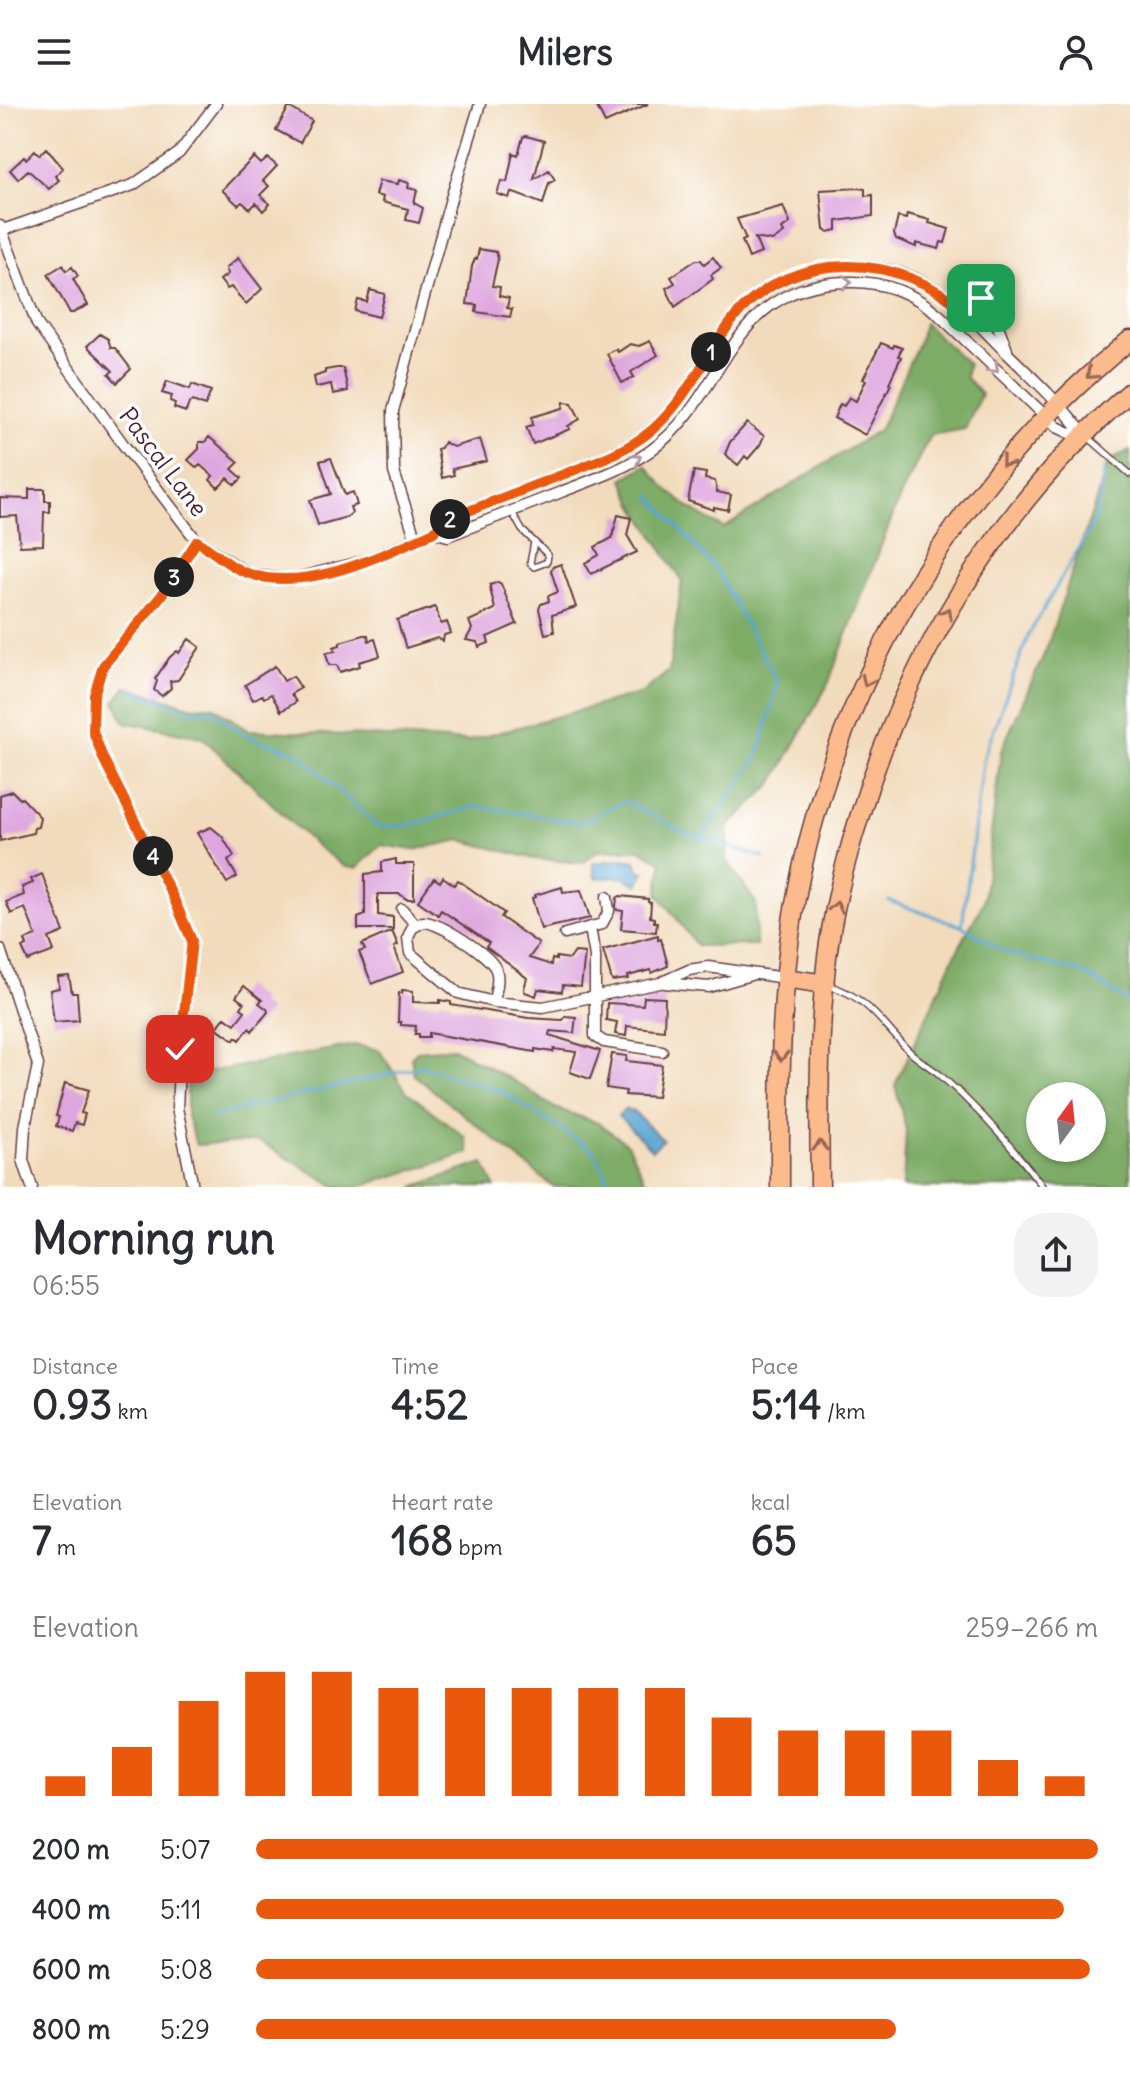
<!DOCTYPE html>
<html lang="en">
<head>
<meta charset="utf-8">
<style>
	:root { --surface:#fff; --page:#f2f2f3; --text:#2b2b33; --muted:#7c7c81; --accent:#ea580c }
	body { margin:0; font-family:Delius,sans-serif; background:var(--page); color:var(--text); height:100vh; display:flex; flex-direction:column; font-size:30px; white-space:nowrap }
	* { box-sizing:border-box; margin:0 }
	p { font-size:26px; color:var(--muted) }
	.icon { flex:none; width:44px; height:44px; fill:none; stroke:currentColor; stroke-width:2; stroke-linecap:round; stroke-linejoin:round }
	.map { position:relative; height:1083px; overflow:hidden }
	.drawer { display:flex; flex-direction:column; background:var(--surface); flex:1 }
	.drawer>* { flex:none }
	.needle { width:52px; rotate:15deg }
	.tools { position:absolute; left:1026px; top:978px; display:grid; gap:16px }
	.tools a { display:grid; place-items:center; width:80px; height:80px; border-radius:50%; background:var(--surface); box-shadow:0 2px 6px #0004; font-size:40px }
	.pin { position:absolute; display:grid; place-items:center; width:68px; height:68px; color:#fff; margin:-34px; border-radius:16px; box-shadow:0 4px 12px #0006 }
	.km { position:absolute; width:40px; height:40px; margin:-20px; border-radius:50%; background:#222; color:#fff; font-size:22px; line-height:40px; text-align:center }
	.round { display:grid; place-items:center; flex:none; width:84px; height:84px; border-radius:32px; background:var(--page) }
	.headline { display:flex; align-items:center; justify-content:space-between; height:136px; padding:0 32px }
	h1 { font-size:44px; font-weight:700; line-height:60px }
	.stats { display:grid; grid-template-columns:repeat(3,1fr); gap:12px; height:136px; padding:8px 32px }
	.stats div { display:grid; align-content:center }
	.stats b { font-size:40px; font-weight:700 }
	.stats small { font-size:22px; font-weight:400 }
	.stats p { font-size:22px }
	.chart { height:224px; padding:16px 32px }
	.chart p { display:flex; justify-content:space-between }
	.chart svg { width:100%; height:144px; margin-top:8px; stroke:var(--accent); stroke-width:6 }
	ul { padding:0 32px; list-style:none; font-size:26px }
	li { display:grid; grid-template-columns:128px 96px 1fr; align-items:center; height:60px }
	li i { height:20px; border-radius:10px; background:var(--accent) }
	header { display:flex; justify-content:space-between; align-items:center; height:104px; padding:0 32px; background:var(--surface); font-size:36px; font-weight:700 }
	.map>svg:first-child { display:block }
</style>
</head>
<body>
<header><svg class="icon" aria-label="menu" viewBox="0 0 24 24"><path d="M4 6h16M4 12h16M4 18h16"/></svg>Milers<svg class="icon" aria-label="person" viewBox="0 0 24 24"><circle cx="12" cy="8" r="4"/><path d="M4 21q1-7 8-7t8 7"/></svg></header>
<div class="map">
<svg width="1130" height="1083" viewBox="0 0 1130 1083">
	<rect width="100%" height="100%" fill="#fff"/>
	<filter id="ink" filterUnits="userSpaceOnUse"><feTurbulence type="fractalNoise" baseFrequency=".0125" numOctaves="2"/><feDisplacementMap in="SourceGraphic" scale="16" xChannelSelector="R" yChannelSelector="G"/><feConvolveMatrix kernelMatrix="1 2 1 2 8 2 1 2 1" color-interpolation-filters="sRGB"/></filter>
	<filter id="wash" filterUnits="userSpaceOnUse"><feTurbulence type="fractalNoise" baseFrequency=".006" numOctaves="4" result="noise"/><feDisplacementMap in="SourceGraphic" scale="32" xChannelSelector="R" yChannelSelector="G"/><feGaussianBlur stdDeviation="1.8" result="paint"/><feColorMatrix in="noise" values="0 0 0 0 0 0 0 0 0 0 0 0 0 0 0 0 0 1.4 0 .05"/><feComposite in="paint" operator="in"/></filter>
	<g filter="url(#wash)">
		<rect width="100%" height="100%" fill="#f2dbbc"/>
		<path fill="#7dac66" stroke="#646648" stroke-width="2" fill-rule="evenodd" d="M924 219 968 260 965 273 981 290 965 325 930 331 900 393 827 582 773 679 728 723 727 757 756 799V841L697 842 658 790 662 758 640 745 597 747 583 759 535 755 461 736 413 746 381 741 357 764 345 763 313 739 202 633 124 618 115 597 126 583 194 603 213 602 248 626 468 637 642 589 669 567 682 477 634 400 623 375 646 361C670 392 689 406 724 424L880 325 919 237Z
			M1130 346V1083H903L906 1026 895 981 954 853 983 799 1001 647 1046 546 1109 357ZM1040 992H1092V1044H1040Z
			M354 941 379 946 406 987 465 1033 469 1049 358 1083H337L258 1037 196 1041 187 1012V972Z
			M453 944 516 978 555 1004 598 1019 627 1040 648 1083H554L414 971 411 953 417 947Z
			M484 1059 495 1083H413Z"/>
		<path fill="#58a4d1" stroke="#51627e" stroke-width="2" d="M623 755 636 757 639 766 644 768 638 781 623 773 595 774 593 759Z
			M626 1004 630 1007 632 1006 663 1036 652 1046 618 1012Z"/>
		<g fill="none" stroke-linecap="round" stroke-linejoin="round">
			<path stroke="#58a4d1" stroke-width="3" d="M1105 364 1095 416 1028 532 984 652 962 822 1007 849 1084 869 1130 899
				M650 391 717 467 778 579 757 655 701 732
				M131 586 192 607 211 605 244 631 298 649 378 723 409 721 478 702 581 719 625 697 683 728 765 754
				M889 797 961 822
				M213 1012 422 962 503 988 593 1046 613 1083"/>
		</g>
		<g id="blocks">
			<path fill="#dea6de" d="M604 0H648L605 19 597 3Z
				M289 3 312 17 300 39 276 26Z
				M526 32 544 37 534 75 549 66 555 76 549 79 543 100 511 88 509 94 497 90 501 77 507 78 513 49 518 51 523 33Z
				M46 44 63 64 55 72 59 76 49 85 28 66 18 75 10 66 24 53 26 55 35 46 39 51Z
				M254 53 261 60 268 54 277 62 263 77 269 82 260 91 270 100 263 107 256 99 250 105 242 98 238 101 222 86Z
				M399 76 409 79 408 84 417 86 414 99 423 104 419 119 406 116 408 105 382 98 383 93 375 91 379 77 398 80Z
				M858 84 865 85V92L873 91V112L837 117V126L829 128 824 126 820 86Z
				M783 102 790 119 782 125 784 129 772 137 755 134 761 149 749 154 742 137 746 135 737 115Z
				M907 110 930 116 929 119 949 125 945 139 941 138 939 145 916 139V143L896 135 894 130 898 113 906 115Z
				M479 145 496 148 498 155 492 182 500 183 499 192 509 194 507 204 512 205 510 213 476 208 477 201 467 200 472 162 475 155H477Z
				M713 153 721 164 711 171 713 175 675 203 666 184 675 179 671 173 696 156H701L704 160Z
				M238 154 262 185 246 200 231 183 227 185 220 176 228 170 226 164Z
				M63 161 66 167 72 163 78 172 73 175 88 201 73 209H70L48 170Z
				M370 186 385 190 379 213 355 207 358 196 367 198Z
				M100 230 108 235 111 244H115L131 265 117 279 109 270 113 267 87 242Z
				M650 237 658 251 631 268 634 273 622 279 607 250 616 245 618 248 630 240 639 242Z
				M881 239 893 244 894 241 902 244 898 252 901 253 889 279 891 280 865 331 834 314 840 300 844 302 849 293 856 297 866 276 863 275Z
				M337 264H343L348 287 333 290 331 280 316 283 314 273 325 269V266Z
				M167 277 190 285 192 280 211 287 205 302 193 297 189 299 186 308 174 304 175 299 170 297 172 292 162 289Z
				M564 298 572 299 580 315 568 322 570 325 533 340 526 323 533 321 532 313 563 304Z
				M747 319 764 332 760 341 748 355 745 352 738 361 725 350 730 338Z
				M209 333 239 358 232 365 242 374 235 381 228 374 218 384 210 376 213 372 200 361 197 364 188 356 199 345V338H205Z
				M480 335 487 357 452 365 454 371 442 374 437 345 441 344 444 338 453 343Z
				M331 354 345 391 353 388 357 401 350 403 352 409 347 413 318 421 310 396 331 390 320 357Z
				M694 367 706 369 705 375 715 377 717 388 731 391 728 406 714 403V406L688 397Z
				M29 385H45V397H50V408H44L43 441 20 442 17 412 0 413V394L29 395Z
				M618 411 631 414 627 431 637 448 591 470 585 459 599 451 595 443 612 434Z
				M561 460 576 503 552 511 554 528 545 530 539 505 541 500 549 497 548 492 558 488 551 467 552 463Z
				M498 478 501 480 517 520 487 533 489 539 479 543 477 538 466 536 472 525 469 517 495 505 490 484V481Z
				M435 503 441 520 447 518 451 529 444 531 443 537 437 534 406 544 397 516Z
				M364 531H368L369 537 375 535 380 552 359 558 360 562 340 568 337 561H329L326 549 335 547 334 543 340 541V538Z
				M189 535 200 543 178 576 170 577 171 584 162 592 154 586 157 577 155 575 170 553 177 547 179 549Z
				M275 562 284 577 293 572 301 584 291 590 296 598 281 607 271 590 264 594 262 591 253 596 245 581Z
				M12 687 20 695 22 694 40 713 38 723 34 724 33 729 0 737V691Z
				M211 723 222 732 234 752 228 757 237 773 227 779 197 729Z
				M396 755V760H414V795H406L400 790H378V811L393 813V825H358V814L365 811V770L382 768V758Z
				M42 770 64 828 49 834 54 847 28 857 22 844 27 842 25 836 36 832 25 804 11 810 6 798 24 791 22 783 33 779 31 775Z
				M443 773 454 781 458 776 475 788 504 809 501 813 539 840 529 854 551 861 552 855 556 856V853L570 855 575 848 585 849 581 883 563 881 562 888 538 885 536 892 525 888 524 885 527 874 486 843 489 839 441 806 438 811 418 797 434 774 440 778Z
				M562 783 563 788 581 786 590 814 541 825 532 794 536 793 535 791Z
				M620 792 648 795V798L651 799 650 813 654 814V818H657L656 828 621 825 623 807 617 806 616 803 617 794Z
				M392 827 398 841 394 843 403 868 372 880 359 848 365 846 362 840Z
				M658 831V836L661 835 668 862 652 869 651 866 628 872 629 875 612 877 603 846Z
				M69 872 72 889H77L79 916 54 918 50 886 59 884 58 873Z
				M244 882 262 896 259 899 267 905 268 908 252 927 249 924 240 936 236 933 234 936 217 924 225 913 235 920 245 907 241 904 244 899 236 893Z
				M402 886 413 887V898L440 899V896L451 898V901L528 914 562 916 565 912 576 913 574 929 550 927 549 931 600 947 590 975 570 968 576 948 554 945 553 948 535 945V948L429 929V933H419V930H415L416 922 401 921V918H398L399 889H402Z
				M644 893 665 894 664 926 627 922 626 932 615 930 617 918 606 916 607 899 643 901Z
				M612 950 627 952 626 957 662 961 657 993 625 991 626 987 606 984Z
				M65 979 89 986 81 1009 85 1010 82 1021 75 1019 72 1027 56 1022 59 1013 56 1012Z"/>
		</g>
	</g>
	<g filter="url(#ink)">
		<use href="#blocks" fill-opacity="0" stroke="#633b41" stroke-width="2"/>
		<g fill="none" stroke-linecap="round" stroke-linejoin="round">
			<defs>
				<path id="lane" d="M978 198 987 188 999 183
					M1088 333 1130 370
					M512 408 522 426 548 451 547 458 534 463 530 459 534 438
					M830 882C868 893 883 921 909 947 918 956 929 962 939 970 978 1004 1012 1042 1043 1083"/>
				<path id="street" d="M0 122 37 220 123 340 197 437 249 470 289 476 368 456 434 428 441 418C480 403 520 387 559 372 591 359 625 348 651 326 689 296 705 245 738 210 790 156 874 147 937 186 965 203 986 229 1009 251 1035 276 1061 301 1084 330
					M0 127 133 81 179 49 216 0
					M951 221 970 201 983 199 994 211 1007 246
					M434 428 448 432C485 417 523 403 561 388 592 376 623 366 650 347 729 291 726 179 849 178 883 177 912 188 938 210L1057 323 1070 329 1084 330
					M416 436 394 368 393 307 450 98 480 0
					M402 805 416 821
					M590 824 595 852V932L604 938 662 947
					M565 830 602 820 609 807 607 793
					M0 845 38 961 25 1023 23 1056 32 1083
					M664 879 709 883 754 870
					M494 898C495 888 500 875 496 866 491 851 438 817 423 818L412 824 408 833 410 849 458 889 494 898 543 903 660 879 689 866 708 863 785 874
					M193 1083 177 1004 180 945 192 837 174 795 103 654 93 627 94 591 103 562 161 492 197 437"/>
				<path id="highway" d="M785 874 825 880
					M780 1083C780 992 779 901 793 811 830 588 955 378 1130 236
					M820 1083C819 1006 818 929 827 853 833 807 844 761 858 717 908 551 999 402 1130 288"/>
			</defs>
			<use href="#lane" stroke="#633b41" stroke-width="8"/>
			<use href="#street" stroke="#633b41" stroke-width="13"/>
			<use href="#highway" stroke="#633b41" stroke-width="21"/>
			<use href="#lane" stroke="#fff" stroke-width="5"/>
			<use href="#street" stroke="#fff" stroke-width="10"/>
			<use href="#highway" stroke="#fbbb8c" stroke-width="18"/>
		</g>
		<defs><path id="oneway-chevron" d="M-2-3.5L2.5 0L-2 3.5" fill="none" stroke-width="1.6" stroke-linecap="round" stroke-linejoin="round" transform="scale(2)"/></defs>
		<g stroke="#ae9aa0">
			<use href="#oneway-chevron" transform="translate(847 178) rotate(-1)"/>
			<use href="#oneway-chevron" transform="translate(994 264) rotate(44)"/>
			<use href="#oneway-chevron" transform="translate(636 355) rotate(-31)"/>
		</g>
		<g stroke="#9a6557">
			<use href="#oneway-chevron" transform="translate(1091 270) rotate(138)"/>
			<use href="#oneway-chevron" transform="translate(1006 358) rotate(130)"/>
			<use href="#oneway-chevron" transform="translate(947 509) rotate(-60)"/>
			<use href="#oneway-chevron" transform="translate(867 577) rotate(115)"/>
			<use href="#oneway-chevron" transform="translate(836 803) rotate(-79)"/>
			<use href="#oneway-chevron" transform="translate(781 952) rotate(91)"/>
			<use href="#oneway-chevron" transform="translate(820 1042) rotate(-91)"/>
		</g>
	</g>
	<g fill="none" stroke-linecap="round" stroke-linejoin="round" filter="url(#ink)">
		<defs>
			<path id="route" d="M180 945 192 837 174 795 103 654 93 627 94 591 103 562 161 492 197 437C213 447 232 465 250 470 307 489 383 451 434 428L441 418C479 403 517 388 554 374 587 361 625 349 652 326 688 295 706 249 735 213 794 143 900 149 964 207L981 194"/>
		</defs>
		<use href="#route" stroke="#fff" stroke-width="16"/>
		<use href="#route" stroke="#ea580c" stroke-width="10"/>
	</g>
	<g text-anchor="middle" stroke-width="7" stroke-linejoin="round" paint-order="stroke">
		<g font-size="24" fill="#4a1f2b" stroke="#fff">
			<text transform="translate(163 358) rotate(53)" y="8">Pascal Lane</text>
		</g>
	</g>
</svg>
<div class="tools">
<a><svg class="needle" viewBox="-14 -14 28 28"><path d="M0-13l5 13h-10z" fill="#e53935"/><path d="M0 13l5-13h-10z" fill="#7c7c81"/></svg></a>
</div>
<div class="pin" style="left:981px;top:194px;background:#1e9e55"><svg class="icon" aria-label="arrive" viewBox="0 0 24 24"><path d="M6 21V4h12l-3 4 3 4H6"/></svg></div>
<div class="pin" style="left:180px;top:945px;background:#d93025"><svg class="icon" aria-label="check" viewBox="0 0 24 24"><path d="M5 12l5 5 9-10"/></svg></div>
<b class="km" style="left:711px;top:248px">1</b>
<b class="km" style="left:450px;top:415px">2</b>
<b class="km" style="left:174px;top:473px">3</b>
<b class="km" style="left:153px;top:752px">4</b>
</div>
<section class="drawer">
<div class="headline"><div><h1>Morning run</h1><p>06:55</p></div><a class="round"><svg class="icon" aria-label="share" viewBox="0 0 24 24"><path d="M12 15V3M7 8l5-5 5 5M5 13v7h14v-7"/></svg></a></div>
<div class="stats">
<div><p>Distance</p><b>0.93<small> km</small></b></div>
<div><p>Time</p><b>4:52</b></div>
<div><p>Pace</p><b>5:14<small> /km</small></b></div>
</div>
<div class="stats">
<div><p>Elevation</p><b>7<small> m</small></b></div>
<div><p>Heart rate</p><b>168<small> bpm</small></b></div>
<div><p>kcal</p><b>65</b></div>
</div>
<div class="chart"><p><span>Elevation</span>259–266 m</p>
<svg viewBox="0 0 160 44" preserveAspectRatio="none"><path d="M5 44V38M15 44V29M25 44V15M35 44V6M45 44V6M55 44V11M65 44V11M75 44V11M85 44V11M95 44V11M105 44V20M115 44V24M125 44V24M135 44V24M145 44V33M155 44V38"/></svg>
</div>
<ul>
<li><b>200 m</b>5:07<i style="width:100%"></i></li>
<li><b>400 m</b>5:11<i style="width:96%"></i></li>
<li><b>600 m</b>5:08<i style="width:99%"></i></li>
<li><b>800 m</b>5:29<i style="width:76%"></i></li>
</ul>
</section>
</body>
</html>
